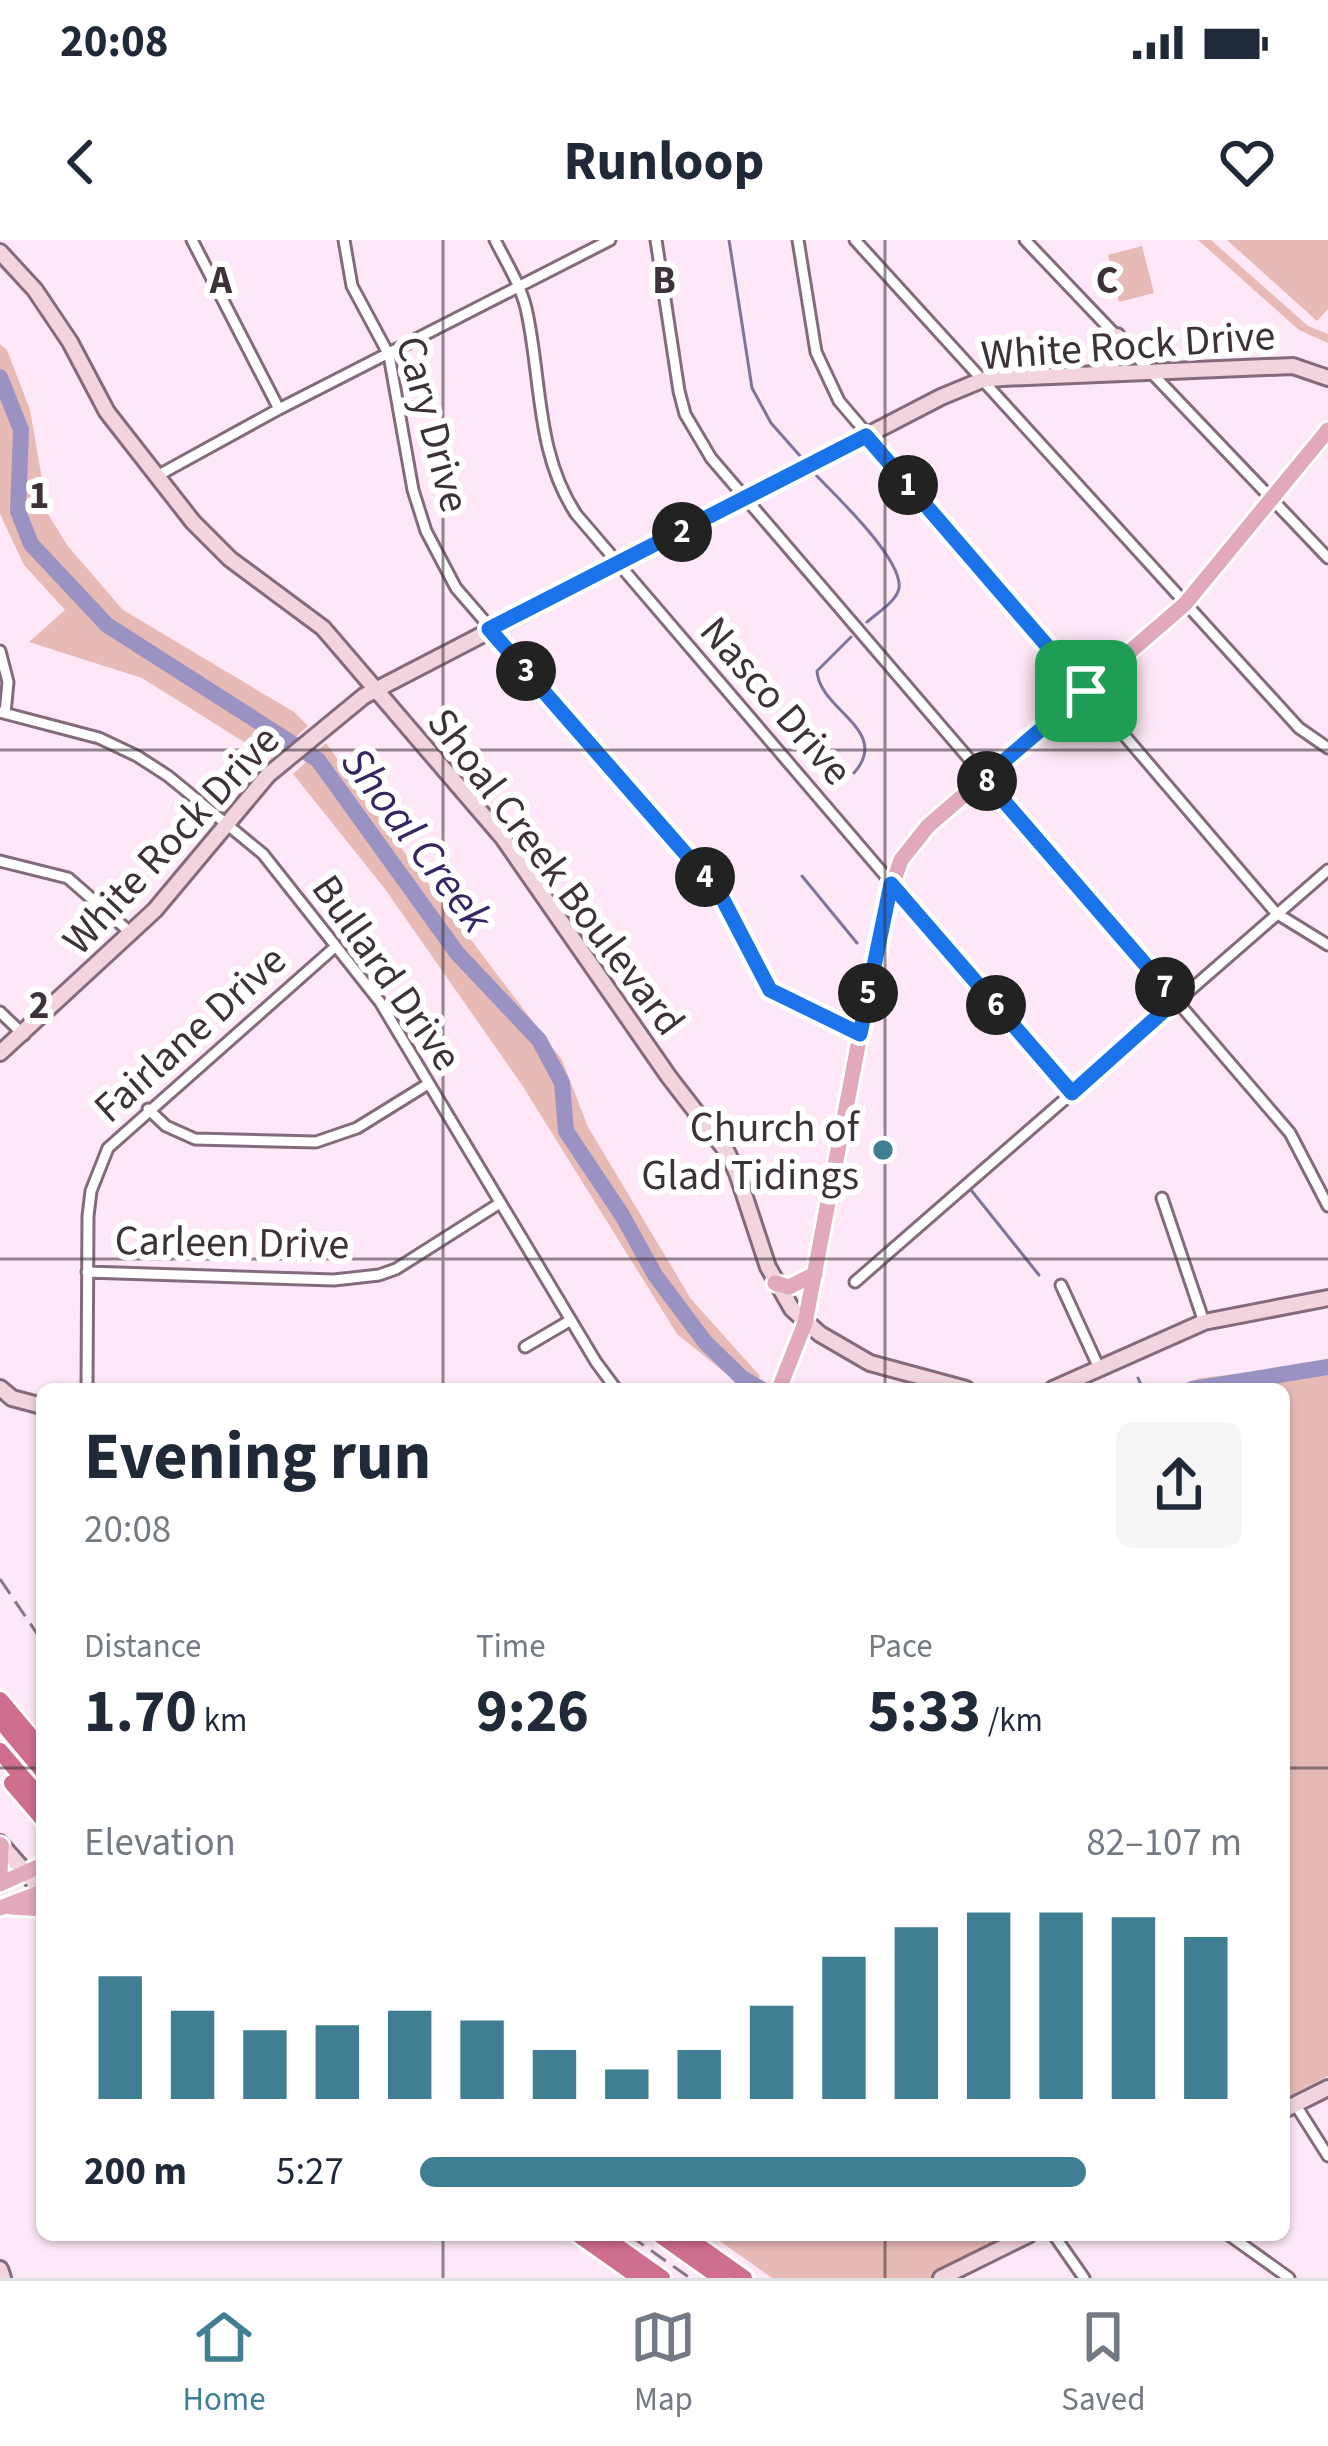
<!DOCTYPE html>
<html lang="en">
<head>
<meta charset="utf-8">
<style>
	:root { --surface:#fff; --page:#f6f6f7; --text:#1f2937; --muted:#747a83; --line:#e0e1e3; --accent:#407e94 }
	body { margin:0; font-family:"Source Sans 3",sans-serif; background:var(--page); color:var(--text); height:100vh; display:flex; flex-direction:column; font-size:45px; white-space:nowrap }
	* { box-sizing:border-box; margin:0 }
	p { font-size:39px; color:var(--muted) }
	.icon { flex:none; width:66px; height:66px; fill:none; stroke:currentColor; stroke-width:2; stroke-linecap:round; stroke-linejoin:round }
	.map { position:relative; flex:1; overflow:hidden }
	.sheet { position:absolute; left:36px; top:1143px; width:1254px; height:858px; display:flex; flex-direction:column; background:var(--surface); border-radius:18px; box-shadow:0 3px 9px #0004 }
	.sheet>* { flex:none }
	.pin { position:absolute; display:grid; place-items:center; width:102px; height:102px; color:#fff; margin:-51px; border-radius:24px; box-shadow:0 6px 18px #0006 }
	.km { position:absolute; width:60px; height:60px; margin:-30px; border-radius:50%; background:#222; color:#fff; font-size:33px; line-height:60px; text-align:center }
	.round { display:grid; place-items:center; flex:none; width:126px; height:126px; border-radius:18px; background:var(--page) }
	.overview { display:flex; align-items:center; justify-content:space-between; height:204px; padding:0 48px }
	h1 { font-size:66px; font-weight:700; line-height:90px }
	.stats { display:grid; grid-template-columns:repeat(3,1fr); gap:18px; height:204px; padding:12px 48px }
	.stats div { display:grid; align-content:center }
	.stats b { font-size:60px; font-weight:700 }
	.stats small { font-size:33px; font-weight:400 }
	.stats p { font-size:33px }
	.chart { height:336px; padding:24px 48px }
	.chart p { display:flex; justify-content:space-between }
	.chart svg { width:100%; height:216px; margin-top:12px; stroke:var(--accent); stroke-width:6 }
	ul { padding:0 48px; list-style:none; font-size:39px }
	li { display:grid; grid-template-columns:192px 144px 1fr; align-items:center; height:90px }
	li i { height:30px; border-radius:15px; background:var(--accent) }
	.status { display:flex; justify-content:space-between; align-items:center; height:84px; padding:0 60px; background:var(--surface); direction:ltr }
	.status svg { height:33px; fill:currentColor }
	header { display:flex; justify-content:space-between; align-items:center; height:156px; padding:0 48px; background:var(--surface); font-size:54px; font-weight:700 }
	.dock { display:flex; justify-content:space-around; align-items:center; height:168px; border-top:3px solid var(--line); background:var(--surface); font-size:33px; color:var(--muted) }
	.dock a { display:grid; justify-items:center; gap:6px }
	.dock .active { color:var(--accent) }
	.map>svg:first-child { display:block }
</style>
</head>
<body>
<div class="status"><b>20:08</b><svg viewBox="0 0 49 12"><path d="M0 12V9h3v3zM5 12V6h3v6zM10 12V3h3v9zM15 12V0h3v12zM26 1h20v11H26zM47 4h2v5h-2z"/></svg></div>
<header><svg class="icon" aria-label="back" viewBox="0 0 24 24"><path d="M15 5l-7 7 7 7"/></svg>Runloop<svg class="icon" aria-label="heart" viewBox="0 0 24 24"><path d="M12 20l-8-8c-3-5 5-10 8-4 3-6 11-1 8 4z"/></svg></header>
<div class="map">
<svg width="1328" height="2038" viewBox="0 0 1328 2038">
	<rect width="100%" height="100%" fill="#fee7f6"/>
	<path fill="#e8bab6" d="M1198 0H1211L1308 86 1328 94V103L1299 90Z
		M1227 0H1328V69L1317 81Z
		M1142 6 1154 53 1119 62 1108 15Z
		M0 104 7 110 30 170 48 274 67 305 123 370 294 472 308 486 271 519 142 438 29 402 65 370 24 325 0 274Z
		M326 503 399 605 562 820 588 887 691 1059 760 1136 754 1149H745L677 1094 522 845 385 649 293 534Z
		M1328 1124V1836L1284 1859V1149H1164L1201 1138Z
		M711 1995H1015L931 2038H772Z"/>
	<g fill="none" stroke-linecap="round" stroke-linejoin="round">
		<path stroke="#7e759a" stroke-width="3" d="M729 0 752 148 771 183 801 217
			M814 233C834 254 903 319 899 348 897 361 877 373 867 382
			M851 397 817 431C819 470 892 490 854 533
			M802 636 857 703
			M971 950 1039 1035
			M1138 1138 1143 1149"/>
		<path stroke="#9a92c3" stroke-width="16" d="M0 137 21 190 18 271 31 304 107 385 318 520 457 713 539 800 562 843 566 891 622 975 655 1035 705 1102 742 1138 761 1149
			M1193 1149 1328 1127"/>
		<defs>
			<path id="street" d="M192 0 279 169
				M344 0 352 46 389 115 413 250 426 291 456 348 719 652 769 750 860 794
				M495 0C506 22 520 44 526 68 542 138 535 212 576 274L1071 853
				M656 0 679 151 685 174 711 218 1290 893 1328 966
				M798 0 816 112 839 161 1276 673 1328 705
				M855 0 1299 488 1328 508
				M1025 0 1328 318
				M157 236 279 169 610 0
				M0 411 8 442 5 473
				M0 472 99 498 137 516 168 536 263 614 380 762 596 1122 616 1149
				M0 621 68 638 132 694
				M0 772 24 795
				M148 869 166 886 195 899 316 902 357 888 428 844
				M1162 958 1204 1082
				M87 1032 334 1040 379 1035 396 1029 500 963
				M855 1042 1328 630
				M1061 1045 1100 1130
				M525 1107 571 1080
				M87 1149 88 976 91 951 108 908 335 707
				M1295 1864 1328 1916
				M1054 1995 1084 2038
				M1229 1995 1289 2038"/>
			<path id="secondary" d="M0 12 35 50 70 102 107 172 193 282 230 319 323 388 503 598 669 837 727 912 737 933 768 1027 792 1069 820 1094 870 1123 966 1149
				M1105 133 1119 114 1117 96
				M0 813 155 670 268 535 364 456 941 157 982 140 1002 138 1293 126 1328 138
				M0 1148 12 1158 42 1166
				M1053 1149 1204 1082 1328 1058
				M0 1603 42 1651
				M1284 1870 1328 1848
				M0 2029 3 2038
				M941 2038 1028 1995"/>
			<path id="primary" d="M775 1043 789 1047 815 1034
				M779 1149 805 1083 884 669 901 620 928 586 1185 364 1328 190
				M0 1635 1 1605
				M0 1644 42 1625
				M11 1667 42 1669
				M0 1668 42 1652"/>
			<path id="highway" d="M0 1460 42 1510
				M0 1480 42 1530
				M0 1511 42 1560
				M12 1543 42 1578
				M579 1995 640 2038
				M601 1995 662 2038
				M660 1995 721 2038
				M683 1995 744 2038"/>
		</defs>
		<use href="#street" stroke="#846b7c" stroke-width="15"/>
		<use href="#secondary" stroke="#846b7c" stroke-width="20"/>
		<use href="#primary" stroke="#fff" stroke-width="21"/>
		<use href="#highway" stroke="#fff" stroke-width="22"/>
		<use href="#street" stroke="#fff" stroke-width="9"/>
		<use href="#secondary" stroke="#f1d4dd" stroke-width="14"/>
		<use href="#primary" stroke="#e2a8bb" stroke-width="15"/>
		<use href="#highway" stroke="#cf6e8d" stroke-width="16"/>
		<path stroke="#887883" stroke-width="3" stroke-dasharray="18 9" stroke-linecap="butt" d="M0 1339 42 1401
			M629 1995 690 2038"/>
	</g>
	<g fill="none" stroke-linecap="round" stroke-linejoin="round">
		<defs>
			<path id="route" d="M866 196 1086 451 984 538 1176 760 1072 853 891 644 860 794 770 750 719 652 489 389Z"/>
		</defs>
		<use href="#route" stroke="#fff" stroke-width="24"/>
		<use href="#route" stroke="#1a73e8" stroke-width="15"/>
	</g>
	<path fill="none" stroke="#3d323a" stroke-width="3" stroke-opacity="0.55" d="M443 0V1149M885 0V1149M0 510H1328M0 1019H1328M0 1528H42M1284 1528H1328M443 1995V2038M885 1995V2038"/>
	<circle fill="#407e94" stroke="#fff" stroke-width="4.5" cx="883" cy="910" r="12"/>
	<g text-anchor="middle" stroke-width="12" stroke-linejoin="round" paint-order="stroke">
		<g font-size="42" fill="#3d323a" stroke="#fff">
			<text transform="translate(1128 104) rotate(-4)" y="15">White Rock Drive</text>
			<text transform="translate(434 184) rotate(75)" y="15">Cary Drive</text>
			<text transform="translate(777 460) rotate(49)" y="15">Nasco Drive</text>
			<text transform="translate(170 599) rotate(-47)" y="15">White Rock Drive</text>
			<text transform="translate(557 631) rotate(53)" y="15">Shoal Creek Boulevard</text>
			<text transform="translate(388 732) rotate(55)" y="15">Bullard Drive</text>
			<text transform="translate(189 793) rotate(-42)" y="15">Fairlane Drive</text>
			<text transform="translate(232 1001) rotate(1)" y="15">Carleen Drive</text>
		</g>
		<g font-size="42" fill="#3d323a" stroke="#fff" text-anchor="end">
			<text x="859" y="901">Church of<tspan x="859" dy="48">Glad Tidings</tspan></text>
		</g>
		<g font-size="45" font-style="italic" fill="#352561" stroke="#fff">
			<text transform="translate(418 599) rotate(53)" y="16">Shoal Creek</text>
		</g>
	</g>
	<g font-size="39" text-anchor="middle" font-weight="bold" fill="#3d323a" stroke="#fff" stroke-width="12" stroke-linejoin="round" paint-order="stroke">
		<text x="221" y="53">A</text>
		<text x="664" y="53">B</text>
		<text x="1107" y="53">C</text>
		<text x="39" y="268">1</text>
		<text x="39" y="778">2</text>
	</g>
</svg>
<div class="pin" style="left:1086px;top:451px;background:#1e9e55"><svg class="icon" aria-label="arrive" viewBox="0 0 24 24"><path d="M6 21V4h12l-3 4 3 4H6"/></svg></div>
<b class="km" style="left:908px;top:245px">1</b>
<b class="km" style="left:682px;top:292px">2</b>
<b class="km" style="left:526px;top:431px">3</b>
<b class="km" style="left:705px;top:637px">4</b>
<b class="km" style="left:868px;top:753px">5</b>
<b class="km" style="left:996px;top:765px">6</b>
<b class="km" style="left:1165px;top:747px">7</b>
<b class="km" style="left:987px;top:541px">8</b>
<section class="sheet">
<div class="overview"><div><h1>Evening run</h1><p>20:08</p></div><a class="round"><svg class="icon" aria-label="share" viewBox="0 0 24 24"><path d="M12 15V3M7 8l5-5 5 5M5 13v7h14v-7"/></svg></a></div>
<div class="stats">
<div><p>Distance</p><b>1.70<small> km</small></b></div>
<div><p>Time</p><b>9:26</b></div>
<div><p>Pace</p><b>5:33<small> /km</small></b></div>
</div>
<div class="chart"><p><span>Elevation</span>82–107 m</p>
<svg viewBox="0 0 160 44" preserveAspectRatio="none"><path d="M5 44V19M15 44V26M25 44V30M35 44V29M45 44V26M55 44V28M65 44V34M75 44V38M85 44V34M95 44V25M105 44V15M115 44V9M125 44V6M135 44V6M145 44V7M155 44V11"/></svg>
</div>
<ul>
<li><b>200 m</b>5:27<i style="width:81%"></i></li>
</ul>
</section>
</div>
<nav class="dock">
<a class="active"><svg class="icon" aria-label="home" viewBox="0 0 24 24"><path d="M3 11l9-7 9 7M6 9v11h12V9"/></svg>Home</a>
<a><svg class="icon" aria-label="map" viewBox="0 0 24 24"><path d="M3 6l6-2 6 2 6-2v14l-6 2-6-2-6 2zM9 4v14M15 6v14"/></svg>Map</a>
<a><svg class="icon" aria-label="saved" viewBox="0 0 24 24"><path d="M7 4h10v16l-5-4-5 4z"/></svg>Saved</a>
</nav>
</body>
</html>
